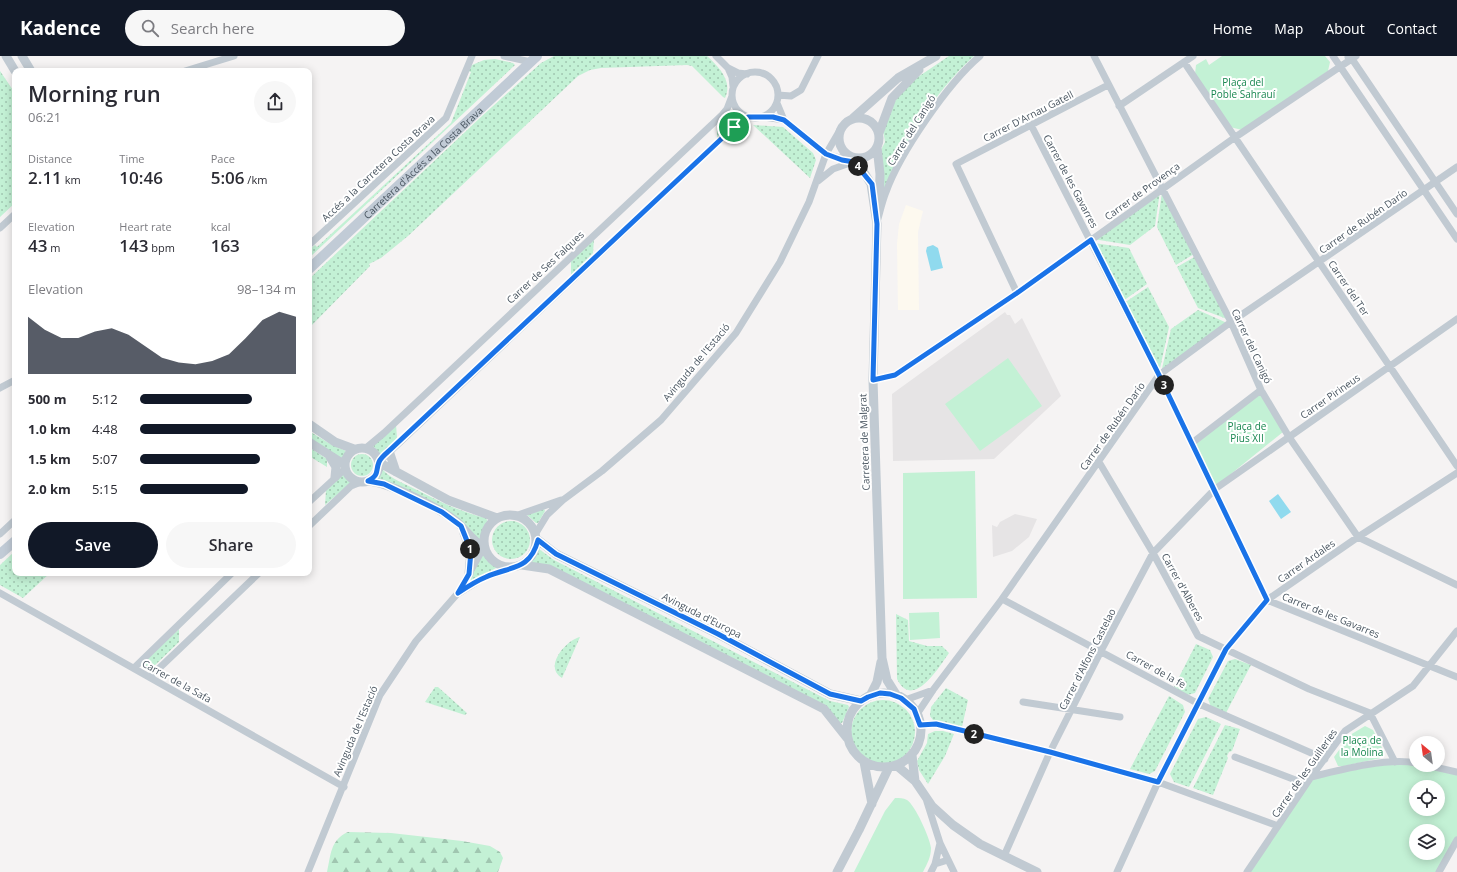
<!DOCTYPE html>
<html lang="en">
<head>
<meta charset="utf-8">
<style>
	:root { --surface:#fff; --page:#f7f7f7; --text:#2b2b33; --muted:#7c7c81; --accent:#111827 }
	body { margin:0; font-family:"Open Sans",sans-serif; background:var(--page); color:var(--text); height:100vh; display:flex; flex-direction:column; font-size:15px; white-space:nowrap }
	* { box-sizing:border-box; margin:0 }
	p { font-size:13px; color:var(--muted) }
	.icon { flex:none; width:22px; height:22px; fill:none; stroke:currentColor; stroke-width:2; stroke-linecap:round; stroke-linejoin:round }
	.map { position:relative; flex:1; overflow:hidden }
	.panel { position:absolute; left:12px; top:12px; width:300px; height:508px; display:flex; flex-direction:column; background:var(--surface); border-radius:8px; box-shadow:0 2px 10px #0003 }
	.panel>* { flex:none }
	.needle { width:26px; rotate:331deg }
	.fabs { position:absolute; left:1409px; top:680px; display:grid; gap:8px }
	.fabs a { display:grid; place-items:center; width:36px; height:36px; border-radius:50%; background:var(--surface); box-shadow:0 2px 10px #0003; font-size:20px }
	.pin { position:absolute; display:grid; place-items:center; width:34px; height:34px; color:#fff; margin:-17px; border:2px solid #fff; border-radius:50%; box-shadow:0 1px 4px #0007 }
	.km { position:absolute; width:20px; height:20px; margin:-10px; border-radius:50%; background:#222; color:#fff; font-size:11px; line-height:20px; text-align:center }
	.round { display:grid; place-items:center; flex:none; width:42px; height:42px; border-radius:21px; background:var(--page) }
	.head { display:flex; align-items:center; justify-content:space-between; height:68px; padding:0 16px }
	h1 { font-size:22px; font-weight:600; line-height:30px }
	.figures { display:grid; grid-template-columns:repeat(3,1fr); gap:6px; height:68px; padding:4px 16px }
	.figures div { display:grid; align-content:center }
	.figures b { font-size:17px; font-weight:600 }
	.figures small { font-size:11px; font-weight:400 }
	.figures p { font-size:11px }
	.chart { height:112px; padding:8px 16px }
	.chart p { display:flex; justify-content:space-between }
	.chart svg { width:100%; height:72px; margin-top:4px; fill:var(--accent); opacity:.7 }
	.action { display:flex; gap:8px; margin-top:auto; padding:8px 16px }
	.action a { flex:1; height:46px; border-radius:24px; background:var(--accent); color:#fff; font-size:16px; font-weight:600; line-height:46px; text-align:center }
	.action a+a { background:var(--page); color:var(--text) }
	ul { padding:0 16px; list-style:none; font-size:13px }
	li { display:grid; grid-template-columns:64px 48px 1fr; align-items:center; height:30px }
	li i { height:10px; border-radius:5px; background:var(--accent) }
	header { display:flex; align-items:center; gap:24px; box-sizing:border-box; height:56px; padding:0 20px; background:var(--accent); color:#fff }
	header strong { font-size:19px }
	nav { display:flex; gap:22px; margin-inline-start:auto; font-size:14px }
	.search { width:280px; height:36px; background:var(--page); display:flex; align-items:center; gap:10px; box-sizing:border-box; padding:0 14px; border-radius:22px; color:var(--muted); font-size:15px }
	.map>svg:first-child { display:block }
</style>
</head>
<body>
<header>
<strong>Kadence</strong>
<div class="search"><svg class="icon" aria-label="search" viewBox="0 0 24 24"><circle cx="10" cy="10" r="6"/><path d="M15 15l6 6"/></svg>Search here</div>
<nav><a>Home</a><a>Map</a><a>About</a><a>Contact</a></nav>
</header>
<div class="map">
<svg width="1457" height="816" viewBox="0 0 1457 816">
	<defs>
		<pattern id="grass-dots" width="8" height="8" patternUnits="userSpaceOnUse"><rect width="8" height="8" fill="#c3f1d5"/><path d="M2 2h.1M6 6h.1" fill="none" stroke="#a0c6b0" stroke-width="1.8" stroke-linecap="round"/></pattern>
		<pattern id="forest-firs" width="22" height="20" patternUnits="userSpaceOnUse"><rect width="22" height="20" fill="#c3f1d5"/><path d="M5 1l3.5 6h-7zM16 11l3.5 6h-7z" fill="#a0c6b0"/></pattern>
	</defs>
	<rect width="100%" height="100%" fill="#f5f3f3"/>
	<path fill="#fdf9ef" d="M906 149 923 155 918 176 919 254H898L897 188 899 168Z"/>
	<path fill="#e6e4e5" d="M1005 256 1007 259H1010L1015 268 1022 262 1061 340 994 403 893 405 892 338Z
		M1015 458 1037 463 1029 481 1012 495 993 501 992 469 997 471 1000 466Z"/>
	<path fill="url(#grass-dots)" d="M554 0H707C719 11 733 25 725 42L723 41 692 10 687 9 601 12 590 14 578 20 408 180 381 202 369 208 370 210 309 272V223L482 60 541 7Z
		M949 0H974C933 38 905 84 883 136L881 94 885 86 883 74 894 46 912 25Z
		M495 3 513 7 515 9 309 202V194L315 189 317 191 451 67 471 16 468 15 472 9 484 4Z
		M0 15 15 37V147L0 161Z
		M732 56 735 57 737 63 717 82V68L729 57Z
		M753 69 783 71 813 97 816 104 810 122Z
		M1160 135 1155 170 1130 189 1093 183Z
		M1162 136 1194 198 1176 209 1157 171Z
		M594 183 593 197 571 219V204Z
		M1094 187 1129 192 1147 228 1123 245Z
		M1196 200 1227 263 1198 252 1177 211Z
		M1148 231 1169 271 1159 317 1124 247Z
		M1198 254 1227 267 1161 317 1171 273Z
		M396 368 397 382 381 399 372 389Z
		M309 375 332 389 346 395 342 403 309 382Z
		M309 391 327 403V411L309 400Z
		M351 409a11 11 0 1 1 22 0a11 11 0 1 1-22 0Z
		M382 413C391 423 405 428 417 434 440 446 461 456 486 462L488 466 484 474 482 484 479 485 469 473 376 423Z
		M344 416 353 425 325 449 326 434Z
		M544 453 545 455 538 467H536L527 459Z
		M492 484a19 19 0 1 1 38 0a19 19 0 1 1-38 0Z
		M539 493 554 504 830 645 848 649 849 651 842 667H839L834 660 532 506 531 505Z
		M15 495V517H50L23 542 0 529V509Z
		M482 499 486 500 498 511 471 525 470 523Z
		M896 558 908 564 909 585 927 590H942L949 597C939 611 913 655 897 623Z
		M179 573V586L152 612 145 611V605Z
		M580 581 562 622C543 611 566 584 580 581Z
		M1196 588 1210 594 1213 601 1195 637 1187 639 1174 631Z
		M1235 603 1251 609 1226 657 1211 651 1208 643 1228 605Z
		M435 631H438L467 657 465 659 425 646Z
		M946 632 968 644 962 671 933 664 930 660 931 651Z
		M1169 640 1183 649 1185 656 1155 715 1149 718 1130 713Z
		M851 676a32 32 0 1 1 64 0a32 32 0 1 1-64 0Z
		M1206 661 1221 668 1189 731 1174 726 1170 718 1198 663Z
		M1225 669 1240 673 1232 695 1229 696 1227 700 1228 702 1213 739 1193 732Z
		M935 675H943L954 678 945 700 928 728 919 714 917 705 927 687 928 678Z"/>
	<path fill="url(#forest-firs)" d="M348 776 391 777 462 785 490 790 500 796 503 802 498 816H327C331 799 330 784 348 776Z"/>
	<path fill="#c3f1d5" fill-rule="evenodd" d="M1222 0H1325L1330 6 1328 15 1242 74 1230 71 1195 18 1196 9 1206 3 1209 9Z
		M1008 302 1042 350 980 395 945 348Z
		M1261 334 1283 376 1216 430 1196 388Z
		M975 415 977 542 903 543V417Z
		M939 556 940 582 910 584 909 557Z
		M1365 670 1373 674 1384 696 1381 702 1344 710H1338L1334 701 1350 679Z
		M1395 706 1426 709 1457 716V783L1438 816H1247L1312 722ZM1416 731H1438V753H1416ZM1416 775H1438V797H1416Z
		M895 742C900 742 903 742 907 744 915 749 930 782 931 792 931 801 927 808 923 816H854L885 755Z"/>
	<path fill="#90daee" d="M933 189 938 192 943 212 931 215 926 195 927 191Z
		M1278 438 1291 456 1281 463 1269 445Z"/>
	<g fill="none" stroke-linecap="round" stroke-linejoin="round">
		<path stroke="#c1cad2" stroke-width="7" d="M504 0 531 6
			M716 0 728 12
			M1094 0 1231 266 1261 334 1289 381 1358 481 1457 529
			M1333 0 1457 183
			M1348 1 1352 3 1457 158
			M1184 6 1457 410
			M185 15 234 0
			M732 39a23 23 0 1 1 46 0a23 23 0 1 1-46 0Z
			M733 30 732 21 728 12 738 17 747 18
			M778 39 791 40 801 34 818 0
			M1119 50 1193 0
			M764 61 784 64 777 47
			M784 64 826 98 854 106
			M1031 69 1159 319 1267 544 1457 621
			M818 125 833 113 864 102
			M877 166C880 156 882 146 886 136 900 97 948 27 980 0
			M0 172 15 158
			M309 189 446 62 472 0
			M1017 237 956 108 1108 29
			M873 324 895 319 1017 237 1234 82 1356 0
			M0 332 15 324
			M1192 387 1261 334
			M366 392 384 377 722 59 727 53 732 40
			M379 406 734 71 747 61
			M1099 406 1153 497 1198 580 1309 633 1370 657 1395 706
			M309 446 345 413
			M518 459 561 444
			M309 470 351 430 361 426
			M536 477 547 459 563 444 602 415 661 364 736 277 780 206 809 146 826 98 840 74
			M0 478 15 464
			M0 537 344 731
			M459 537 485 521 512 512
			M1002 543 1197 647 1325 703
			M134 612 232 517
			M150 621 259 517
			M905 644 933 634
			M1023 646 1120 661
			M917 658 933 634 1002 543 1159 319 1231 266 1457 111
			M920 669 936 668 1050 696 1158 726 1278 770
			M1235 701 1306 728
			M1426 709 1457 716
			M1311 721C1339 714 1389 701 1416 707
			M927 746 940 787 954 816
			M940 787 935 808 948 804
			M1004 800 1050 696 1101 595 1153 497 1215 433 1457 263
			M308 816 380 639 416 585 458 537 480 498 485 495
			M931 816 935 808
			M1117 816 1158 726 1226 593 1267 544 1358 481 1457 417
			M1247 816 1311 721 1345 675 1413 630 1457 575
			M1439 816 1457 784"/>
		<path stroke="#c1cad2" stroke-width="9" d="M6 0 15 15
			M22 0 31 15
			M839 82a20 20 0 1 1 40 0a20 20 0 1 1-40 0Z
			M853 62 898 22 936 0
			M879 77 892 42 919 14
			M877 91 880 118 879 149
			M844 96 865 118 871 128 877 168 873 324 882 602 887 624 897 640
			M309 368 335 386 354 393
			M309 386 345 409
			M345 409a17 17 0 1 1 34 0a17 17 0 1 1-34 0Z
			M389 395 396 416
			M330 401 336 411 335 421
			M380 407 448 444 497 462
			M368 425C388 426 441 453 457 466 466 474 473 486 484 491
			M484 485a26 26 0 1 1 52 0a26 26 0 1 1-52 0Z
			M464 477 471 495 469 518
			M538 484 556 498 718 578 830 638 861 645
			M522 509 549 513 824 653 847 682
			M847 674a37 37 0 1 1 74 0a37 37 0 1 1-74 0Z
			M870 640 877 626 881 606
			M912 699 915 725
			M864 706 872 748
			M896 709 915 725 932 750 953 769 980 788 1037 816
			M837 816 859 774 889 711"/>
		<g stroke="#c1cbd6" stroke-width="10">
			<path id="s1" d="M309 213 537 0"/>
			<path d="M0 498 15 485"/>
		</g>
	</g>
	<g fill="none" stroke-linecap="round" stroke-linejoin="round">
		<defs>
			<path id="route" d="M748 61H773L784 64 826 98 842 104 854 106 872 128 877 168 873 324 895 319 1017 237 1091 184 1159 319 1267 544 1226 593 1158 726 1050 696 936 668 920 669 914 653 901 642 890 638 880 637 868 641 861 645 830 638 718 578 556 498 538 484C530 515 510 510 486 521 476 525 467 531 458 537L469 518 471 495 461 470 442 456 384 428 368 425C380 418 375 416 379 406 381 401 388 396 391 393L734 71Z"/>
		</defs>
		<use href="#route" stroke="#fff" stroke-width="8"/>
		<use href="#route" stroke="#1a73e8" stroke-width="5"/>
	</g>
	<g text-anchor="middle" stroke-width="4" stroke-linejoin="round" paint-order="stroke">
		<g font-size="10" fill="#17864f" stroke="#fff">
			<text x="1243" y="30">Plaça del<tspan x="1243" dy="12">Poble Sahrauí</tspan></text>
			<text x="1247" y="374">Plaça de<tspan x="1247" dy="12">Pius XII</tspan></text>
			<text x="1362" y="688">Plaça de<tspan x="1362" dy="12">la Molina</tspan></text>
		</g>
		<g font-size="10" fill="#4a5661" stroke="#fff">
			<text transform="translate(1028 60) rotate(-27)" y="4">Carrer D'Arnau Gatell</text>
			<text transform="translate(911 74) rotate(-58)" y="4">Carrer del Canigó</text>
			<text dy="4" stroke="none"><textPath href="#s1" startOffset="156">Carretera d'Accés a la Costa Brava</textPath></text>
			<text transform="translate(378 112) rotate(-43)" y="4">Accés a la Carretera Costa Brava</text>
			<text transform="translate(1071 125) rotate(62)" y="4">Carrer de les Gavarres</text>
			<text transform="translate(1142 135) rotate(-36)" y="4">Carrer de Provença</text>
			<text transform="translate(1363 165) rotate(-35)" y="4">Carrer de Rubén Darío</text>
			<text transform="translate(545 211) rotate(-43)" y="4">Carrer de Ses Falques</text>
			<text transform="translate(1349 232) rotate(56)" y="4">Carrer del Ter</text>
			<text transform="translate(1252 290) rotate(65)" y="4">Carrer del Canigó</text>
			<text transform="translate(696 306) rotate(-50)" y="4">Avinguda de l'Estació</text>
			<text transform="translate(1330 340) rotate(-35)" y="4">Carrer Pirineus</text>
			<text transform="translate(1112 370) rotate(-55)" y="4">Carrer de Rubén Darío</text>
			<text transform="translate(864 386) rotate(-92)" y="4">Carretera de Malgrat</text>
			<text transform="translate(1306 505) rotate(-35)" y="4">Carrer Ardales</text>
			<text transform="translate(1183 531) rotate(61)" y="4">Carrer d'Alberes</text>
			<text transform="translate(702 559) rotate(27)" y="4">Avinguda d'Europa</text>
			<text transform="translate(1331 559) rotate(22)" y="4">Carrer de les Gavarres</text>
			<text transform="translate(1087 603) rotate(-63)" y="4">Carrer d'Alfons Castelao</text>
			<text transform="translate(1156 613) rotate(29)" y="4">Carrer de la fe</text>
			<text transform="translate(177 625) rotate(29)" y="4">Carrer de la Safa</text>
			<text transform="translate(355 675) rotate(-67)" y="4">Avinguda de l'Estació</text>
			<text transform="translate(1304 717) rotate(-55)" y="4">Carrer de les Guilleries</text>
		</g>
	</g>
</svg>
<div class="fabs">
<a><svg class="needle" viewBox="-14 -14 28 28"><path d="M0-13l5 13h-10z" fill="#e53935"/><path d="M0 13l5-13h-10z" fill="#7c7c81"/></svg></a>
<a><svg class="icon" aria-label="locate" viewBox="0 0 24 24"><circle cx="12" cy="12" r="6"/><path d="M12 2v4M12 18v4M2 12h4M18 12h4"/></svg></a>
<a><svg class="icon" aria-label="layers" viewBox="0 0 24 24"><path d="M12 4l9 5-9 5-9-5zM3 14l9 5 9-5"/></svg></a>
</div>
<div class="pin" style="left:734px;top:71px;background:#1e9e55"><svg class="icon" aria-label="arrive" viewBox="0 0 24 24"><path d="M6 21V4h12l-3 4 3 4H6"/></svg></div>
<b class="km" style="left:470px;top:493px">1</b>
<b class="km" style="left:974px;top:678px">2</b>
<b class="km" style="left:1164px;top:329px">3</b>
<b class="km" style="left:858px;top:110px">4</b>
<section class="panel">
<div class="head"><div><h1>Morning run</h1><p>06:21</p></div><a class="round"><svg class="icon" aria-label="share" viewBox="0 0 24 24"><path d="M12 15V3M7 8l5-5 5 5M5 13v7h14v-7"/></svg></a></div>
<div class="figures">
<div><p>Distance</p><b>2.11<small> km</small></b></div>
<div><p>Time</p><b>10:46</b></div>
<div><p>Pace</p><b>5:06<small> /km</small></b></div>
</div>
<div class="figures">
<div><p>Elevation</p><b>43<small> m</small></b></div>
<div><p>Heart rate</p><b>143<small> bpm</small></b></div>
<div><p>kcal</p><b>163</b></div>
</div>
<div class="chart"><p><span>Elevation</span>98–134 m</p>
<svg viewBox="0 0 160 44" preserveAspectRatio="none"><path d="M0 44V9L10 17L20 22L30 22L40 18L50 16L60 20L70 27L80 34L90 37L100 38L110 36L120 32L130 22L140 11L150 6L160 9V44z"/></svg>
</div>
<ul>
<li><b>500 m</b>5:12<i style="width:72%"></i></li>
<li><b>1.0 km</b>4:48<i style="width:100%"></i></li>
<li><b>1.5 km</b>5:07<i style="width:77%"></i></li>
<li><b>2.0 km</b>5:15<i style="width:69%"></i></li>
</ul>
<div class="action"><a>Save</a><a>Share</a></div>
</section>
</div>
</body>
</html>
